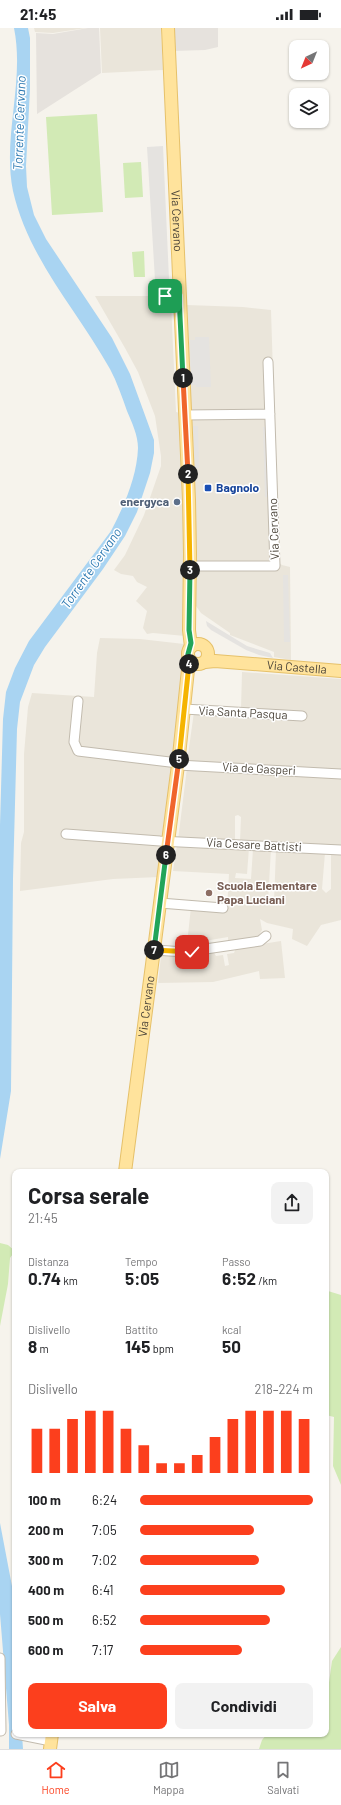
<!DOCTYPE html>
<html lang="it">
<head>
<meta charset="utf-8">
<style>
	:root { --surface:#fff; --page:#f2f2f2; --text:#202124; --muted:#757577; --line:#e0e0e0; --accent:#fc3f1d }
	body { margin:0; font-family:Barlow,sans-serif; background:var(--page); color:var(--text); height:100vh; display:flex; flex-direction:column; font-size:15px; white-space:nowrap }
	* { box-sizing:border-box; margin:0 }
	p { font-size:13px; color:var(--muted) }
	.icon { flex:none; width:22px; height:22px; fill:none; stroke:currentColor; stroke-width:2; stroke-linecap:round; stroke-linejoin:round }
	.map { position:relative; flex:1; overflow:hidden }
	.drawer { position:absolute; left:12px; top:1141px; width:317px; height:568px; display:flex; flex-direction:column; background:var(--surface); border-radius:8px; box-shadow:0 1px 3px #0004 }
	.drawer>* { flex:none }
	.needle { width:26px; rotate:223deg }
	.tools { position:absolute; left:289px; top:12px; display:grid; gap:8px }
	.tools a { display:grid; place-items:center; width:40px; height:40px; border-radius:8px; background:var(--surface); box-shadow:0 1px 3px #0004; font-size:20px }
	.pin { position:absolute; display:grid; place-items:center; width:34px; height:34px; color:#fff; margin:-17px; border-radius:8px; box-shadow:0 2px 6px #0006 }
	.km { position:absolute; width:20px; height:20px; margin:-10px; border-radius:50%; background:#222; color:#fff; font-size:11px; line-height:20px; text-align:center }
	.round { display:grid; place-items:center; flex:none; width:42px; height:42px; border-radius:8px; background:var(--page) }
	.overview { display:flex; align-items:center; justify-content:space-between; height:68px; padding:0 16px }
	h1 { font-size:22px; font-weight:700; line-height:30px }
	.figures { display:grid; grid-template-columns:repeat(3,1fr); gap:6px; height:68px; padding:4px 16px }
	.figures div { display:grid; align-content:center }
	.figures b { font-size:17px; font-weight:700 }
	.figures small { font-size:11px; font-weight:400 }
	.figures p { font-size:11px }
	.chart { height:112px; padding:8px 16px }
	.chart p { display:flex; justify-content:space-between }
	.chart svg { width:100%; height:72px; margin-top:4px; stroke:var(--accent); stroke-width:6 }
	.cta { display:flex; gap:8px; margin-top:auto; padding:8px 16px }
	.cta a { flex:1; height:46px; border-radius:8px; background:var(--accent); color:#fff; font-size:16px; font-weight:700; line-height:46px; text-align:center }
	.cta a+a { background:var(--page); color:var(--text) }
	ul { padding:0 16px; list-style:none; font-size:13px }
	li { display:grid; grid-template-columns:64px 48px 1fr; align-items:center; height:30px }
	li i { height:10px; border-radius:5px; background:var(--accent) }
	.status { display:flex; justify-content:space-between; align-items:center; height:28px; padding:0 20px; background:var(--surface); direction:ltr }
	.status svg { height:11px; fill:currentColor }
	.menu { display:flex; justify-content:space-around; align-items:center; height:56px; border-top:1px solid var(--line); background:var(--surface); font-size:11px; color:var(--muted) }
	.menu a { display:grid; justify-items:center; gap:2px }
	.menu .selected { color:var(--accent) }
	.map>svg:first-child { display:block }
</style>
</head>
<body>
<div class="status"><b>21:45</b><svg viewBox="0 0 49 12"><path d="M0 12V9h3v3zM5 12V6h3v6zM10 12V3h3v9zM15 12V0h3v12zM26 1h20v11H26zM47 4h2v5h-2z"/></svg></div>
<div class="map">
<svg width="341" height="1721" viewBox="0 0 341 1721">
	<rect width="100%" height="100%" fill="#f6f3ec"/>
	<path fill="#eae5da" d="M34 0H86L53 5 35 4Z
		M100 0H161L163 42 102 45Z
		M95 268H157L161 275H171L176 384 180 385 183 440 185 608 153 605 147 606 143 600 147 583 136 573 147 559 137 554 133 548 121 546 114 542 125 527 144 487 161 438V428L155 388 138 344 125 320Z
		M187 277 243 279 271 282 279 535 282 537 290 539 291 632 274 629V624L230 607V605L201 585 196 578 191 460 194 450Z
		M100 610 140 611 184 616 181 655 159 849 113 851 20 863 21 815 24 804V726L28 679 32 665 94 669 97 625Z
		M242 644 341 651V742L187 734 194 684 241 681Z
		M187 740 341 748V819L240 814 241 789 238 787 235 788V813L178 812Z
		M177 817 249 820 247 846 236 845 235 850 251 851 253 821H271L268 873 274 874 276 822 325 825 322 861 326 865 331 861V827L334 824 341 825V892L321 897 307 918 292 911 293 901 267 895 260 891 262 902 258 909 228 914V909L187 916 191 879 227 881 229 846 173 843Z
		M281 913 285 950 260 951 259 943 213 954 158 955 161 928 193 927 213 923 216 928 223 927 225 938 229 937 227 926 234 925 236 920Z"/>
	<path fill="#e6e2dd" d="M88 0H99L101 45 37 86 36 5 53 6Z
		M172 0H218V19L205 22 173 23Z"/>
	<path fill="#d2eab5" d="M97 86 103 184 52 187 46 89Z
		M141 134 143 169 125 170 123 135Z
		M144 223 145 249H134L132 224Z
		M0 1215 8 1217 15 1223 10 1230 8 1256 0 1298Z
		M328 1263 341 1267V1457L333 1438 334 1389 326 1387V1264Z
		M341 1619V1721H259L262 1712 267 1706H326V1676L332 1633Z"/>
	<path fill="#e5e3e0" d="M163 118 169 251 155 252 147 119Z
		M195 309H209L211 359H196V357H191L190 312H195Z
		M198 398 199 440H195L193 398Z
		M263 399H268L270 469H265Z
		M283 547H288L290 614H284Z
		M206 593 247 618 270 625 273 630 259 627 246 622 211 602 207 598Z"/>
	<path fill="#a9d4f2" d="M14 0H28L30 10V61L26 138 27 159 34 187 46 211 112 310 130 346 154 412V425L150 445 137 484 125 508 103 541 45 619 34 637 20 674 17 701 13 851 11 1063 0 1131V797L3 691 6 664 15 640 29 613 111 503C124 478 137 449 138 420 138 407 132 395 127 383 122 369 117 354 110 341 77 282 28 230 13 163 2 109 25 54 14 0Z
		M0 1495 15 1574V1706H22L23 1721H9V1697L0 1586Z"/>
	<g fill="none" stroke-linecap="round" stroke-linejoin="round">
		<defs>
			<path id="minor" d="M162 263 167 269H179
				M185 387 270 386
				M197 538H275L268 334
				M78 673 74 714 78 723 178 735
				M184 681 302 688
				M178 737 341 746
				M66 806 160 813 341 822
				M160 875 223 880
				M154 922 185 924 260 913 266 908
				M0 1630 1 1703
				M16 1706 51 1713"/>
			<g id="major">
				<path id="s1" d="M168 0 189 472 190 526 189 602 191 619"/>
				<circle cx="198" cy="626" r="10"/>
				<path id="s2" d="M205 634 215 633 341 643"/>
				<path id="s3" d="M125 1144 178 737 189 632"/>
				<path d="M50 1721 52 1706"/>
			</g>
		</defs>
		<use href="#minor" stroke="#c2bbae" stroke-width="11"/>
		<use href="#major" stroke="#e6c16a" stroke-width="14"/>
		<use href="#minor" stroke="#fff" stroke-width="9"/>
		<use href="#major" stroke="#ffe39c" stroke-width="12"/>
	</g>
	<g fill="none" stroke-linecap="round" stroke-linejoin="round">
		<defs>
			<path id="split-1" d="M165 268H179L183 350"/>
			<path id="split-2" d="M183 350 188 446"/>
			<path id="split-3" d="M188 446 190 542"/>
			<path id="split-4" d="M189 636 188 626 191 615 189 602 190 542"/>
			<path id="split-5" d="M179 731 189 636"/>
			<path id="split-6" d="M166 827 179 731"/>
			<path id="split-7" d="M154 922 166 827"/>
			<path id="split-8" d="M154 922 192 924"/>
		</defs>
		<use href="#split-1" stroke="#fff" stroke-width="8"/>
		<use href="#split-2" stroke="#fff" stroke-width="8"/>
		<use href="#split-3" stroke="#fff" stroke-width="8"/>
		<use href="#split-4" stroke="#fff" stroke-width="8"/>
		<use href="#split-5" stroke="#fff" stroke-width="8"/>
		<use href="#split-6" stroke="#fff" stroke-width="8"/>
		<use href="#split-7" stroke="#fff" stroke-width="8"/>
		<use href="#split-8" stroke="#fff" stroke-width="8"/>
		<use href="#split-1" stroke="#22a559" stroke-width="5"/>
		<use href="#split-2" stroke="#f0652b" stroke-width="5"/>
		<use href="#split-3" stroke="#f5b400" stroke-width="5"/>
		<use href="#split-4" stroke="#22a559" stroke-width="5"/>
		<use href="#split-5" stroke="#f5b400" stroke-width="5"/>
		<use href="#split-6" stroke="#f0652b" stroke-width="5"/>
		<use href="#split-7" stroke="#22a559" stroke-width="5"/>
		<use href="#split-8" stroke="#f5b400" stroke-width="5"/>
	</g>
	<rect fill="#1a4fb4" stroke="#fff" stroke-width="1.5" x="204" y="456" width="8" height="8" rx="2"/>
	<circle fill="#5c6f8a" stroke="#fff" stroke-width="1.5" cx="177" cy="474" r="4"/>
	<circle fill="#8d6e63" stroke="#fff" stroke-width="1.5" cx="209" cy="865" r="4"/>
	<g text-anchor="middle" stroke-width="3" stroke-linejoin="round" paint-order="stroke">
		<g font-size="12" fill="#4b4439" stroke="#fff">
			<text dy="4" stroke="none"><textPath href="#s1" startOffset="193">Via Cervano</textPath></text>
			<text transform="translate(274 501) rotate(-92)" y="4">Via Cervano</text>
			<text dy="4" stroke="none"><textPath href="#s2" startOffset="92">Via Castella</textPath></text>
			<text transform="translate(243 685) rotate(3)" y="4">Via Santa Pasqua</text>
			<text transform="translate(259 741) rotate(3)" y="4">Via de Gasperi</text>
			<text transform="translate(254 817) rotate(3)" y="4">Via Cesare Battisti</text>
			<text dy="4" stroke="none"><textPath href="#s3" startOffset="167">Via Cervano</textPath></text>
		</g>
		<g font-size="12" font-weight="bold" fill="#164399" stroke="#fff" text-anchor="start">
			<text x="216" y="464">Bagnolo</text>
		</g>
		<g font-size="12" font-weight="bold" fill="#4e5e75" stroke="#fff" text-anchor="end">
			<text x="169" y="478">energyca</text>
		</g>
		<g font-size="12" font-weight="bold" fill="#785e54" stroke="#fff" text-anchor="start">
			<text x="217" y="862">Scuola Elementare<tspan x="217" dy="14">Papa Luciani</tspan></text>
		</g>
		<g font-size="13" font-style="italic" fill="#2e7ab2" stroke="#fff">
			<text transform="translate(19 95) rotate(-88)" y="5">Torrente Cervano</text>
			<text transform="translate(91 540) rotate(-55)" y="5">Torrente Cervano</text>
		</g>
	</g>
</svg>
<div class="tools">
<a><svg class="needle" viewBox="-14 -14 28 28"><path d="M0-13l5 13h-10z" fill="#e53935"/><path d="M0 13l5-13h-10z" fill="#757577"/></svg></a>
<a><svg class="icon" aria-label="layers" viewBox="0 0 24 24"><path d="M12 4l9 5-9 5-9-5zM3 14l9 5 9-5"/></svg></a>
</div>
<div class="pin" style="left:165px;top:268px;background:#1e9e55"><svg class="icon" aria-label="arrive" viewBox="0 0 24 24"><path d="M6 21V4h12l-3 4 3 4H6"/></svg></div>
<div class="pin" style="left:192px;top:924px;background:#d93025"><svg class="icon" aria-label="check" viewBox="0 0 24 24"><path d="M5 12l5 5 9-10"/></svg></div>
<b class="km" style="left:183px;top:350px">1</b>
<b class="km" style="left:188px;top:446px">2</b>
<b class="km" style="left:190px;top:542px">3</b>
<b class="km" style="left:189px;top:636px">4</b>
<b class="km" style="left:179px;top:731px">5</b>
<b class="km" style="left:166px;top:827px">6</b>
<b class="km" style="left:154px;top:922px">7</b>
<section class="drawer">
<div class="overview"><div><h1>Corsa serale</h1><p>21:45</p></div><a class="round"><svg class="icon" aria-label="share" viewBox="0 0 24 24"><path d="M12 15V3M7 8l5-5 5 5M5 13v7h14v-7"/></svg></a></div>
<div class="figures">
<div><p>Distanza</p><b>0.74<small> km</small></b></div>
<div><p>Tempo</p><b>5:05</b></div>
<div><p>Passo</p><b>6:52<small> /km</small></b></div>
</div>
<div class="figures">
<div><p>Dislivello</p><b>8<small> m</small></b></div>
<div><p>Battito</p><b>145<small> bpm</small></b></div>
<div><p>kcal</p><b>50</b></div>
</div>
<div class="chart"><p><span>Dislivello</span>218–224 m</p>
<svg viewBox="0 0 160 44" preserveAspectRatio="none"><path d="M5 44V17M15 44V17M25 44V11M35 44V6M45 44V6M55 44V17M65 44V27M75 44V38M85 44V38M95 44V33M105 44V22M115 44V11M125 44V6M135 44V6M145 44V6M155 44V11"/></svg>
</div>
<ul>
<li><b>100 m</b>6:24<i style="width:100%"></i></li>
<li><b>200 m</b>7:05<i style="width:66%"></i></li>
<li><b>300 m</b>7:02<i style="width:69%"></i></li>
<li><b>400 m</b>6:41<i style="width:84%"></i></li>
<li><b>500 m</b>6:52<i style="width:75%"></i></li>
<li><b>600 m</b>7:17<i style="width:59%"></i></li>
</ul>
<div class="cta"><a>Salva</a><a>Condividi</a></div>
</section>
</div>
<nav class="menu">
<a class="selected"><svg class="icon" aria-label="home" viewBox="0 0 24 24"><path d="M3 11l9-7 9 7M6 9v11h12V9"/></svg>Home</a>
<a><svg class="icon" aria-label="map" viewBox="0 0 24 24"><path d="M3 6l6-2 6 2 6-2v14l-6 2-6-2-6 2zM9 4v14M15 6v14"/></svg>Mappa</a>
<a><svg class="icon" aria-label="saved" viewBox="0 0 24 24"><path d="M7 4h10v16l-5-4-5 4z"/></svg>Salvati</a>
</nav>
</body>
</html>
